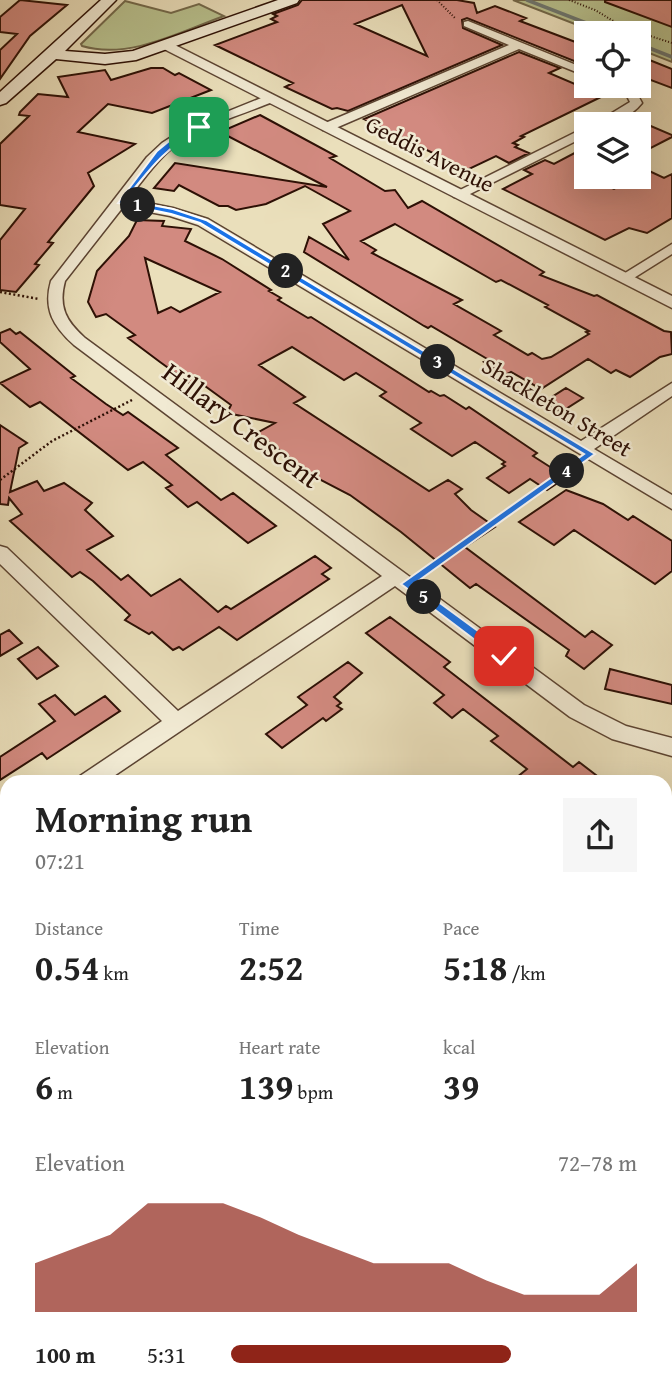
<!DOCTYPE html>
<html lang="en">
<head>
<meta charset="utf-8">
<style>
	:root { --surface:#fff; --page:#f6f6f6; --text:#222; --muted:#767676; --accent:#8f2418 }
	body { margin:0; font-family:"Gentium Book Plus",serif; background:var(--page); color:var(--text); height:100vh; display:flex; flex-direction:column; font-size:26px; white-space:nowrap }
	* { box-sizing:border-box; margin:0 }
	p { font-size:23px; color:var(--muted) }
	.icon { flex:none; width:38px; height:38px; fill:none; stroke:currentColor; stroke-width:2; stroke-linecap:round; stroke-linejoin:round }
	.map { position:relative; flex:1; overflow:hidden }
	.details { position:absolute; left:0px; top:775px; width:672px; height:621px; display:flex; flex-direction:column; background:var(--surface); border-radius:21px 21px 0 0; box-shadow:0 7px 28px #0002 }
	.details>* { flex:none }
	.tools { position:absolute; left:574px; top:21px; display:grid; gap:14px }
	.tools a { display:grid; place-items:center; width:77px; height:77px; border-radius:0px; background:var(--surface); box-shadow:0 7px 28px #0002; font-size:35px }
	.pin { position:absolute; display:grid; place-items:center; width:60px; height:60px; color:#fff; margin:-30px; border-radius:14px; box-shadow:0 4px 10px #0006 }
	.km { position:absolute; width:35px; height:35px; margin:-18px; border-radius:50%; background:#222; color:#fff; font-size:19px; line-height:35px; text-align:center }
	.round { display:grid; place-items:center; flex:none; width:74px; height:74px; border-radius:0px; background:var(--page) }
	.head { display:flex; align-items:center; justify-content:space-between; height:119px; padding:0 35px }
	h1 { font-size:38px; font-weight:800; line-height:52px }
	.metrics { display:grid; grid-template-columns:repeat(3,1fr); gap:10px; height:119px; padding:7px 35px }
	.metrics div { display:grid; align-content:center }
	.metrics b { font-size:35px; font-weight:800 }
	.metrics small { font-size:19px; font-weight:400 }
	.metrics p { font-size:19px }
	.chart { height:196px; padding:14px 35px }
	.chart p { display:flex; justify-content:space-between }
	.chart svg { width:100%; height:126px; margin-top:7px; fill:var(--accent); opacity:.7 }
	ul { padding:0 35px; list-style:none; font-size:23px }
	li { display:grid; grid-template-columns:112px 84px 1fr; align-items:center; height:52px }
	li i { height:18px; border-radius:9px; background:var(--accent) }
	.map>svg:first-child { display:block }
</style>
</head>
<body>
<div class="map">
<svg width="672" height="1396" viewBox="0 0 672 1396">
	<rect width="100%" height="100%" fill="#eadfbb"/>
	<filter id="stains"><feTurbulence type="fractalNoise" baseFrequency=".00286" numOctaves="4"/><feColorMatrix values="0 0 0 0 .2 0 0 0 0 .09 0 0 0 0 .02 0 0 0 .5 -.17"/></filter>
	<radialGradient id="worn" r=".72"><stop offset=".6" stop-color="#630" stop-opacity="0"/><stop offset="1" stop-color="#630" stop-opacity=".3"/></radialGradient>
	<path fill="#b8c18e" stroke="#72684a" stroke-width="2" d="M513 0H641L672 11V62L639 49V33H598Z
		M125 1 171 13 199 4 224 16C180 32 129 60 82 46L81 44Z"/>
	<g fill="none" stroke-linecap="round" stroke-linejoin="round">
		<path stroke="#6e7770" stroke-width="3.5" d="M527 0 612 33
			M639 44 672 57"/>
	</g>
	<path fill="#d28a80" stroke="#2d1005" stroke-width="2" fill-rule="evenodd" d="M20 0 67 5 30 36 0 79V50L17 34 0 32V17Z
		M302 0H457L474 3 477 13 495 6 526 18 520 21 586 46V56L574 61 467 18 462 20 463 28 502 45 348 111 337 108 332 109 285 87 293 83 215 45 277 22 271 19 277 16 273 14 298 5ZM402 5 427 56 355 24Z
		M605 0H672V27L605 2Z
		M519 52 560 68 549 73 603 96 521 136 524 137 513 143 518 145 515 147 529 153 509 163 496 156 467 170 364 119Z
		M647 59 672 69V88L651 80 639 86V63Z
		M151 68H163L175 75 179 73 211 90 152 113 108 104 78 132 135 144 88 173 94 186 48 242 53 243 35 264 39 265 16 292 0 290V240L25 209 0 205V144L29 116 19 115 20 112 38 94 68 97 58 77 105 70 111 80Z
		M260 115 336 156 330 158 385 191 395 190 408 208 422 201 544 272 540 275 594 296 597 295 664 331 671 332 672 354 660 357 630 377 616 370 611 373 588 359 541 389 511 372 505 375 484 362 489 360 431 326 428 328 424 326 304 252 309 237 349 260 323 224 350 211 305 186 266 204 236 210 228 206H219L179 185 174 191 154 188 175 163 327 187 220 132ZM395 224 496 282 501 280 548 305 545 307 589 331 586 332 589 334 551 357 542 359 532 353 528 355 494 335 501 331 454 304 462 300 372 253 376 250 361 241Z
		M639 121 672 135V137L647 150 639 146Z
		M586 147V177L614 189 647 170 664 178 672 174V218L647 233 629 228 605 240 503 189 532 174 524 170 545 160 554 164Z
		M137 220 164 221 162 226 191 229 185 241 222 259 271 290 269 291 281 298 278 300 308 318 311 317 429 392 431 391 440 396 444 395 466 409 469 407 537 453 533 456 558 472 554 475 562 480 547 490 530 479 509 493 487 478 505 466 502 464 505 462 475 442 452 456 411 429 421 423 380 396 386 392 356 373 344 380 292 347 259 365 305 397 294 403 429 491 448 480 462 489 455 494 471 510 495 527 465 547 585 637 592 631 612 645 584 669 566 656 569 650 476 584 470 588 401 532 350 495 315 477 257 433 275 423 227 413 231 405 198 381 192 385 160 362 128 338 135 335 106 314 96 317 88 302 97 271 129 236ZM145 258 220 292 180 312 171 307 158 313Z
		M10 329 16 334 20 332 75 376 71 378 106 404 123 415 128 412 178 448 166 455 221 500 233 493 276 526 248 543 197 502 188 507 166 488 172 485 143 462 128 470 40 402 30 407 0 383 30 369 0 342V333Z
		M566 388 583 398 561 412 544 402Z
		M0 425 27 443 19 448 10 492 37 481 44 491 64 483 92 503 85 510 113 536 87 550 121 580 128 575 151 596 180 579 218 612 226 606 231 609 315 556 331 568 322 574 329 579 237 640 219 627 183 650 179 647 173 650 152 632 149 634 125 620 130 615 93 581 80 572 72 577 10 521 22 514 9 498 8 505 0 504Z
		M566 490 603 504 628 520 633 516 672 541V571L655 584 574 530 554 545 519 522Z
		M390 617 450 662 444 667 573 767 579 762 605 782H511L527 769 491 741 498 736 463 709 452 718 434 703 444 695 366 633Z
		M9 630 22 643 0 656V635Z
		M38 647 58 666 37 679 18 659Z
		M348 662 362 673 334 697 341 703 337 706 342 709 326 721 323 718 282 748 266 734 307 705 298 697Z
		M610 669 672 685V704L605 689Z
		M55 695 75 715 105 696 120 711 47 759 42 753 0 780V757L55 721 39 704Z"/>
	<g fill="none" stroke-linecap="round" stroke-linejoin="round">
		<defs>
			<path id="minor" d="M468 21 586 69V76L519 49 331 130H323V124L509 45 464 26V22Z
				M610 86C626 85 635 88 642 103 630 118 613 124 594 124L630 102 627 96Z
				M271 94 277 98 275 101C241 115 200 126 171 149 154 163 142 182 128 199L173 208 208 219 581 441 672 383V396L594 449 672 495V509L198 225 170 216 123 207 65 281C58 307 66 321 85 338L584 705 626 726 672 738V756L612 739 570 717 395 586 105 782H77L80 776 162 721 0 564V546L7 548 178 711 382 576 74 345C53 326 43 309 51 281L147 157 162 143 182 130Z
				M586 127V136L464 197H454L452 194Z
				M672 244V254L629 281 624 282 617 278Z
				M7 827V849L0 852V830Z
				M665 1052H672V1078H665Z
				M0 1377 7 1380V1390H14L17 1396H0Z
				M507 1390H542L539 1396H504Z"/>
			<path id="tertiary" d="M167 41 672 296V308L162 48V42Z"/>
			<path id="secondary" d="M101 0H116L65 51 105 54 133 51 278 0H299L297 3 136 60 105 64 56 59 6 103 0 105V92Z"/>
		</defs>
		<use href="#minor" stroke="#5c4432" stroke-width="3"/>
		<use href="#tertiary" stroke="#5c4432" stroke-width="3"/>
		<use href="#secondary" stroke="#2d1005" stroke-width="3"/>
		<path stroke="#2d1005" stroke-width="2" stroke-dasharray="1 2" stroke-linecap="butt" d="M437 0 455 18
			M569 0 595 10 625 28 672 43"/>
		<path stroke="#2d1005" stroke-width="2.5" stroke-dasharray="2 2.5" stroke-linecap="butt" d="M0 292 39 299
			M0 480 52 441 132 400
			M500 518 577 463"/>
		<path stroke="#2d1005" stroke-width="3.5" stroke-dasharray="2 3.5" stroke-linecap="butt" d="M421 574 502 516"/>
		<use href="#minor" fill="#f1ead3" fill-rule="evenodd"/>
		<use href="#tertiary" fill="#f1ead3" fill-rule="evenodd"/>
		<use href="#secondary" fill="#f1ead3" fill-rule="evenodd"/>
	</g>
	<path fill="#1a73e8" stroke="#fff" stroke-width="2" d="M199 125 202 129C165 147 150 169 125 200L173 209 206 220 595 454 414 584 508 653V659H500L401 584 584 454 200 223 171 214 118 203 157 151 174 137Z"/>
	<g text-anchor="middle" stroke-width="5" stroke-linejoin="round" paint-order="stroke">
		<g font-size="23" fill="#2d1005" stroke="#f1ead3">
			<text transform="translate(430 154) rotate(27)" y="8">Geddis Avenue</text>
			<text transform="translate(557 407) rotate(31)" y="8">Shackleton Street</text>
		</g>
		<g font-size="28" fill="#2d1005" stroke="#f1ead3">
			<text transform="translate(242 425) rotate(37)" y="10">Hillary Crescent</text>
		</g>
	</g>
	<rect width="100%" height="100%" filter="url(#stains)"/>
	<rect width="100%" height="100%" fill="url(#worn)"/>
</svg>
<div class="tools">
<a><svg class="icon" aria-label="locate" viewBox="0 0 24 24"><circle cx="12" cy="12" r="6"/><path d="M12 2v4M12 18v4M2 12h4M18 12h4"/></svg></a>
<a><svg class="icon" aria-label="layers" viewBox="0 0 24 24"><path d="M12 4l9 5-9 5-9-5zM3 14l9 5 9-5"/></svg></a>
</div>
<div class="pin" style="left:199px;top:127px;background:#1e9e55"><svg class="icon" aria-label="arrive" viewBox="0 0 24 24"><path d="M6 21V4h12l-3 4 3 4H6"/></svg></div>
<div class="pin" style="left:504px;top:656px;background:#d93025"><svg class="icon" aria-label="check" viewBox="0 0 24 24"><path d="M5 12l5 5 9-10"/></svg></div>
<b class="km" style="left:138px;top:205px">1</b>
<b class="km" style="left:286px;top:271px">2</b>
<b class="km" style="left:438px;top:362px">3</b>
<b class="km" style="left:567px;top:471px">4</b>
<b class="km" style="left:424px;top:597px">5</b>
<section class="details">
<div class="head"><div><h1>Morning run</h1><p>07:21</p></div><a class="round"><svg class="icon" aria-label="share" viewBox="0 0 24 24"><path d="M12 15V3M7 8l5-5 5 5M5 13v7h14v-7"/></svg></a></div>
<div class="metrics">
<div><p>Distance</p><b>0.54<small> km</small></b></div>
<div><p>Time</p><b>2:52</b></div>
<div><p>Pace</p><b>5:18<small> /km</small></b></div>
</div>
<div class="metrics">
<div><p>Elevation</p><b>6<small> m</small></b></div>
<div><p>Heart rate</p><b>139<small> bpm</small></b></div>
<div><p>kcal</p><b>39</b></div>
</div>
<div class="chart"><p><span>Elevation</span>72–78 m</p>
<svg viewBox="0 0 160 44" preserveAspectRatio="none"><path d="M0 44V27L10 22L20 17L30 6L40 6L50 6L60 11L70 17L80 22L90 27L100 27L110 27L120 33L130 38L140 38L150 38L160 27V44z"/></svg>
</div>
<ul>
<li><b>100 m</b>5:31<i style="width:69%"></i></li>
</ul>
</section>
</div>
</body>
</html>
